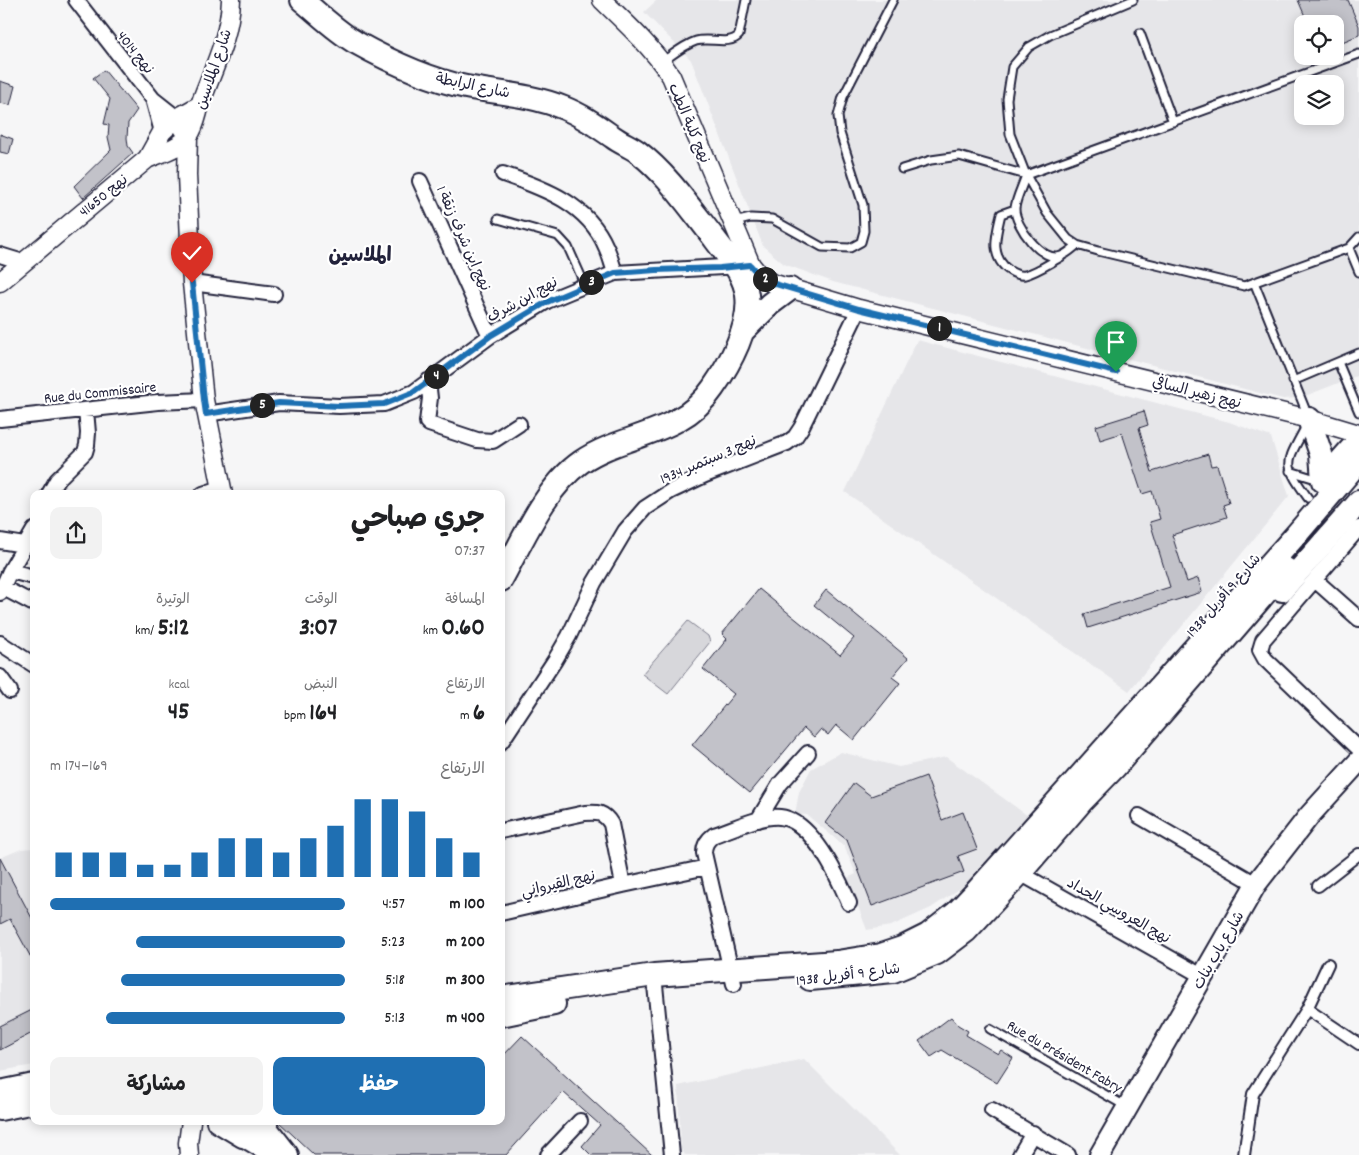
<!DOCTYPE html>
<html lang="ar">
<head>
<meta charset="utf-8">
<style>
	:root { --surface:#fff; --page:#f2f2f2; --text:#202124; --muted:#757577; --accent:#1f6fb2 }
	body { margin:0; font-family:Dekko,"Playpen Sans Arabic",sans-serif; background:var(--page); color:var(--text); direction:rtl; height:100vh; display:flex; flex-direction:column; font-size:19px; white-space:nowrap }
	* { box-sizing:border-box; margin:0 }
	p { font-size:16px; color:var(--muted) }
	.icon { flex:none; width:28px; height:28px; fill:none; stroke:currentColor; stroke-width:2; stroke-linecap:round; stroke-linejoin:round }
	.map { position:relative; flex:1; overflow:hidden; direction:ltr }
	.panel { position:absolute; left:30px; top:490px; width:475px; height:635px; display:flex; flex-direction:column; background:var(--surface); border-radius:10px; box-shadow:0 2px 12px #0003; direction:rtl }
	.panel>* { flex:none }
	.tools { position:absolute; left:1294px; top:15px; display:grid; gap:10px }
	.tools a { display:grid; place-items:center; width:50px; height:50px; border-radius:10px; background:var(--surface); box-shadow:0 2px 12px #0003; font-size:25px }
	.pin { position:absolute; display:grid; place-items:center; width:42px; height:42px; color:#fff; margin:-51px -21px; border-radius:50% 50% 50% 0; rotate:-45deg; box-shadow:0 0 5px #0007 }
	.pin .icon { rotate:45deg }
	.km { position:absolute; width:25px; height:25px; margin:-12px; border-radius:50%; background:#222; color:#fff; font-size:14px; line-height:25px; text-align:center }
	.round { display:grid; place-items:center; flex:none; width:52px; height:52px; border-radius:10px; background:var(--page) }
	.overview { display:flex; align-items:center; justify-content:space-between; height:85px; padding:0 20px }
	h1 { font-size:28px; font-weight:700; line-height:38px }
	.figures { display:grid; grid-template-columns:repeat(3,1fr); gap:8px; height:85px; padding:5px 20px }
	.figures div { display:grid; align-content:center }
	.figures b { font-size:25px; font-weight:700 }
	.figures small { font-size:14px; font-weight:400 }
	.figures p { font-size:14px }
	.chart { height:140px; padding:10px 20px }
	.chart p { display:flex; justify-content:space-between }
	.chart svg { width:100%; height:90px; margin-top:5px; stroke:var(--accent); stroke-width:6 }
	.primary-button { display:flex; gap:10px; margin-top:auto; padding:10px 20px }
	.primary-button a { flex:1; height:58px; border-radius:10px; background:var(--accent); color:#fff; font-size:20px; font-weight:700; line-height:58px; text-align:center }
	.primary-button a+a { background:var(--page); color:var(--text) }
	ul { padding:0 20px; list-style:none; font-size:16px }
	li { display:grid; grid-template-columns:80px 60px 1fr; align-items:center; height:38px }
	li i { height:12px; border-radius:6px; background:var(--accent) }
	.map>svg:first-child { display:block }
</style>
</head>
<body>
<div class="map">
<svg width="1359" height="1155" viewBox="0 0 1359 1155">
	<rect width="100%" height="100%" fill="#f6f6f7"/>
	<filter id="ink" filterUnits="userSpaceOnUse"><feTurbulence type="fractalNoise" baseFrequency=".02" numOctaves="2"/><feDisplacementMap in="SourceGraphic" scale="10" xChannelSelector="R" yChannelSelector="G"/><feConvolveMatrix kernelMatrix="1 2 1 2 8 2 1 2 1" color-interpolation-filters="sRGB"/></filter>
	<g filter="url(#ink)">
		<path fill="#e6e6e9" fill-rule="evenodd" d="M657 0H1359V375L1300 398 1283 399 833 282 784 264 763 246 691 60 644 12ZM1302 24H1335V56H1302ZM1302 84H1335V116H1302Z
			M917 340 1229 422 1271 437 1289 496 1129 691 845 492Z
			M841 752 899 767 946 757 1028 816 970 882 931 908 891 926 867 930 847 878 856 874 844 846 807 815 795 814 799 792 811 769Z
			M34 848V1065L0 1071V858L21 849Z
			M804 1059 900 1155H685L681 1149 678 1086Z"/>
		<path fill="#d7d7db" stroke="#7c7c8b" d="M688 621 708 636 710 642 668 694 642 674Z"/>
		<path fill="#c2c2c9" stroke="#22223b" d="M1298 0H1348L1359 26V35L1335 45V24H1312L1310 20 1307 21Z
			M104 70 137 110 128 123 127 138 128 146 133 153 83 198 74 186 111 150 108 137 109 125 104 124 110 99 93 78Z
			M0 81 15 86 10 105 0 103Z
			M0 134 13 139 9 154 0 152Z
			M1144 411 1148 425 1139 428 1152 472 1208 454 1211 466 1217 465 1229 503 1223 505 1227 517 1172 535 1187 582 1198 578 1202 592 1088 628 1084 614 1170 587 1150 522 1160 519 1152 491 1142 494 1122 433 1100 440 1096 426Z
			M759 589 840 655 854 638 814 605 826 590 908 658 892 677 900 683 854 740 836 725 828 735 821 729 814 737 804 728 750 793 692 745 734 694 703 669 727 639 722 634Z
			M926 776 942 820 963 812 977 849 958 856 964 872 872 906 847 840 825 823 854 783 871 796Z
			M0 858 34 922V963L10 919 0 924Z
			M34 1009V1032L0 1050V1026Z
			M951 1017 958 1025 968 1031 966 1035 998 1054 1001 1050 1013 1058 997 1083 942 1050 931 1057 919 1041Z
			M522 1036 652 1155H591L582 1146 600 1125 563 1092 506 1155H314L278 1121H429L430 1123 436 1121H501V1058Z"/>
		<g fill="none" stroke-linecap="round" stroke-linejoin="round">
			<defs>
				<path id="service" d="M1133 0 1050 35 1029 47 1012 67 1007 99 1010 134 1026 175 1047 213 1068 239 1077 245 1098 251 1244 286 1349 248 1359 237
					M1140 33 1173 122
					M662 62C672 55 684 45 696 41 709 37 730 46 739 35L746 0
					M902 169 931 160 959 156 1026 175 1359 54
					M1026 175C1023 185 1016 198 1015 208 1014 225 1043 264 1061 256 1067 254 1072 249 1077 245
					M1015 209 1001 214C996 235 989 257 1010 271 1015 274 1019 276 1025 275 1037 272 1050 263 1061 257
					M498 219 558 236 568 247 585 285
					M734 222 751 218 772 219 822 247 850 248 861 242 864 231 863 205 840 133 838 116 843 97 893 0
					M1349 248 1359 272
					M1254 282 1308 416
					M1338 362 1359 412
					M1293 381 1359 353
					M1306 426C1286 465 1282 461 1308 498
					M1290 471 1319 480
					M990 1029 1127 1107"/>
				<path id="pedestrian" d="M1318 886 1359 854
					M1328 964 1307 1009 1359 1044
					M1244 1155 1253 1094 1307 1009"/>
				<path id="minor" d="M76 0 153 99 177 118
					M153 99 162 132
					M503 174C544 188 588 204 606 247 610 255 612 264 615 273
					M420 181 490 336
					M0 255 23 262
					M192 283 274 294
					M428 381 430 398 427 422 429 424 477 440 493 441 519 424
					M206 414 279 403 339 406 384 404 414 392 490 336 547 301 615 273 741 266
					M0 419 158 402 204 400
					M49 494 57 480 85 452 87 445 88 433 86 410
					M203 494 221 488
					M1359 528 1263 640 1260 650 1265 659 1359 749
					M0 541 24 545
					M10 571 34 577
					M1315 580 1359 619
					M0 586 34 604
					M0 593 10 571 34 530
					M0 643 34 665
					M0 677 10 691
					M501 742 555 660 569 636 594 583 625 531 645 508 671 491 705 475 787 443 795 437 801 428 859 309
					M1139 816 1256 884
					M758 820 780 784 808 753
					M501 831 585 813C597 812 604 812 611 824L623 885 707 867
					M1020 873 1202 976
					M501 913 623 885
					M654 975 672 1155
					M734 984 704 853C704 845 707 840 714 835 733 829 761 815 780 817 812 820 838 877 849 903
					M992 1110 1068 1155
					M548 1155 580 1121
					M1020 1155 1033 1133"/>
				<path id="tertiary" d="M602 0C627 24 652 47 671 76L751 265 760 276 772 283 859 309 1309 419 1359 434
					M177 118 188 136 187 175 192 283 204 400 223 494
					M147 159C161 153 180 148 189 135 196 125 197 113 201 102 213 69 230 36 231 0
					M0 282 147 159 162 132 177 118 200 105
					M189 1155 188 1143 191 1121"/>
				<path id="secondary" d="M250 1121 258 1133 270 1146
					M231 1124 243 1136 275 1155
					M1100 1155 1256 884 1309 816 1359 761"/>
				<path id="primary" d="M302 0C319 14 335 30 355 42 389 61 427 79 466 87 498 93 532 95 564 108 582 115 597 126 613 137 621 143 630 146 638 152 668 175 690 208 714 238 727 256 744 272 747 295 751 325 730 364 713 388 681 436 623 433 581 462 545 487 522 542 501 580
					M743 331 770 304 790 289
					M1309 419 1321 454 1323 481
					M1335 467 1359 440
					M1282 590 1359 502
					M810 979 893 971 937 953 966 931 1020 873 1082 801 1115 767 1286 569
					M501 998 654 975 837 962 881 955 902 948 928 935 956 913 975 893 1296 535 1359 461
					M501 1015 554 1004
					M0 1092 34 1085
					M0 1109 34 1102
					M218 1121 243 1136
					M263 1121 269 1132 287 1155"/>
			</defs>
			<use href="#service" stroke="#22223b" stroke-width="11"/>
			<use href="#pedestrian" stroke="#22223b" stroke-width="14"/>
			<use href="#minor" stroke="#22223b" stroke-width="18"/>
			<use href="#tertiary" stroke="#22223b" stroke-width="21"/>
			<use href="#secondary" stroke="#22223b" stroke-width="24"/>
			<use href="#primary" stroke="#22223b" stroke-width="26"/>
			<use href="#service" stroke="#fff" stroke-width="7"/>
			<use href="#pedestrian" stroke="#fff" stroke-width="10"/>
			<use href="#minor" stroke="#fff" stroke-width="14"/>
			<use href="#tertiary" stroke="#fff" stroke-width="18"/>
			<use href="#secondary" stroke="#fff" stroke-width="20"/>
			<use href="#primary" stroke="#fff" stroke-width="22"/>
		</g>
	</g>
	<g fill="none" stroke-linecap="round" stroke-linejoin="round" filter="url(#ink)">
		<defs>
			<path id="route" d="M192 283 204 400 206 414 279 403 339 406 384 404 414 392 490 336 547 302 615 273 656 270 720 268 750 265 760 276 772 283 859 309 1116 372"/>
		</defs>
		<use href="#route" stroke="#fff" stroke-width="10"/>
		<use href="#route" stroke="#1f6fb2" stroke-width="6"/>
	</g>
	<g text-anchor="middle" stroke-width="4.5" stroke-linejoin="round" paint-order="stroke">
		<g font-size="15" fill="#22223b" stroke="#fff">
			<text transform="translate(136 52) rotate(52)" y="5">نهج 4014</text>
			<text transform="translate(213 69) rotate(-71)" y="5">شارع الملاسين</text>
			<text transform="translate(473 85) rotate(12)" y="5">شارع الرابطة</text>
			<text transform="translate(690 123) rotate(67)" y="5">نهج كلية الطب</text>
			<text transform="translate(103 195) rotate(-39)" y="5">نهج 41650</text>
			<text transform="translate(464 238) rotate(66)" y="5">نهج ابن شرف زنقة 1</text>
			<text transform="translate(522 299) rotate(-29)" y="5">نهج ابن شرف</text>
			<text transform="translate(100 392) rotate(-6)" y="5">Rue du Commissaire</text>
			<text transform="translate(1197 392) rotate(14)" y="5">نهج زهير السافي</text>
			<text transform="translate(708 459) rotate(-23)" y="5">نهج 3 سبتمبر 1934</text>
			<text transform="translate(1223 595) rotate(-49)" y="5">شارع 9 أفريل 1938</text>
			<text transform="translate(558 883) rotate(-13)" y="5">نهج القيرواني</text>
			<text transform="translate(1119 910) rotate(30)" y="5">نهج العروسي الحداد</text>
			<text transform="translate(1218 950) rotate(-60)" y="5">شارع باب بنات</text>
			<text transform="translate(848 974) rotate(-7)" y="5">شارع 9 أفريل 1938</text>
			<text transform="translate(1065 1056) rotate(30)" y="5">Rue du Président Fabry</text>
		</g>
		<g font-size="20" font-weight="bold" fill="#22223b" stroke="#fff">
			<text x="360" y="261">الملاسين</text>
		</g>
	</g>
</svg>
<div class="tools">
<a><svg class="icon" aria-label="locate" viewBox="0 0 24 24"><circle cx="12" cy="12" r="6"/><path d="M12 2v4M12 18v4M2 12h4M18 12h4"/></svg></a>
<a><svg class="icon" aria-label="layers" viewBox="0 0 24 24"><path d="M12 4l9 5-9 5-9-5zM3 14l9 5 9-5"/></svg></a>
</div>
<div class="pin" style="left:1116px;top:372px;background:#1e9e55"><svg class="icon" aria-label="arrive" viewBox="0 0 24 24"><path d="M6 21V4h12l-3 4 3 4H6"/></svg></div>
<div class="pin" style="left:192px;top:283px;background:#d93025"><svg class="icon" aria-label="check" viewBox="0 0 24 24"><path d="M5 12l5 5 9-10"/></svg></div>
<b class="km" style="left:939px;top:328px">1</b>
<b class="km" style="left:765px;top:279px">2</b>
<b class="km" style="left:591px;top:282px">3</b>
<b class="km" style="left:436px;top:376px">4</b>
<b class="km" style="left:262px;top:405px">5</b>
<section class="panel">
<div class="overview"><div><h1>جري صباحي</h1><p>07:37</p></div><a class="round"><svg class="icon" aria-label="share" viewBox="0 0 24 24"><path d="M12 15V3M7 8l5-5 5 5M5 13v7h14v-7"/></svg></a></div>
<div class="figures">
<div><p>المسافة</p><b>0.60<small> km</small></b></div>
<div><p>الوقت</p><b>3:07</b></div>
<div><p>الوتيرة</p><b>5:12<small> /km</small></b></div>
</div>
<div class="figures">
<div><p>الارتفاع</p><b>6<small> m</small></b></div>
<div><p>النبض</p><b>164<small> bpm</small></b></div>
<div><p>kcal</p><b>45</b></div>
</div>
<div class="chart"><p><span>الارتفاع</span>169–174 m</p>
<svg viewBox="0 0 160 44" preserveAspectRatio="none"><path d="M5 44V32M15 44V32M25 44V32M35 44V38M45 44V38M55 44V32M65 44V25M75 44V25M85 44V32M95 44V25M105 44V19M115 44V6M125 44V6M135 44V12M145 44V25M155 44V32"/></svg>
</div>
<ul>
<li><b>100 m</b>4:57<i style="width:100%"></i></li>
<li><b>200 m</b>5:23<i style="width:71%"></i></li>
<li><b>300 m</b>5:18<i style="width:76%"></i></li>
<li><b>400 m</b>5:13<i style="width:81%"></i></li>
</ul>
<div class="primary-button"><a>حفظ</a><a>مشاركة</a></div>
</section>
</div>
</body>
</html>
